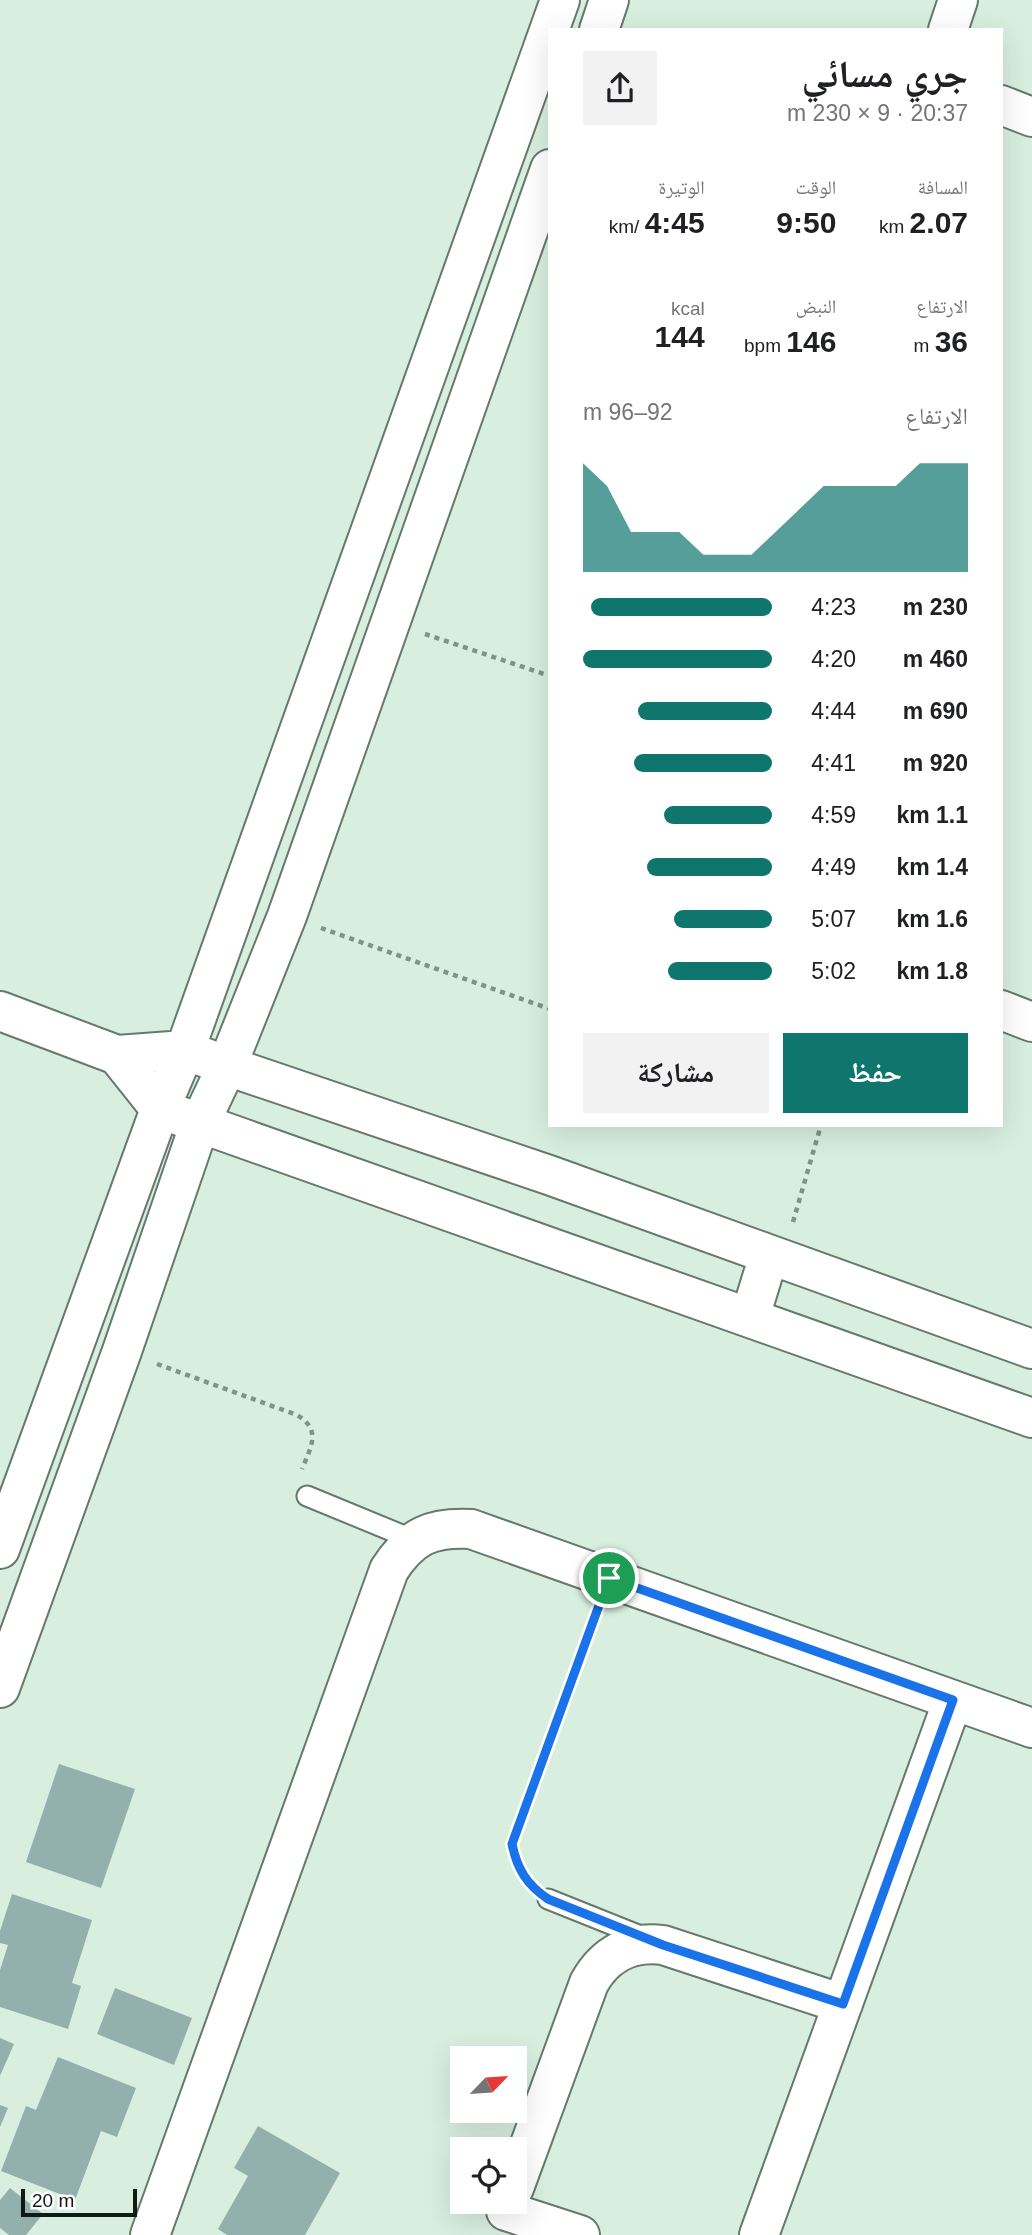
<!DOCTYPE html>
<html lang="ar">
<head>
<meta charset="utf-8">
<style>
	:root { --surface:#fff; --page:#f2f2f2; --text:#202124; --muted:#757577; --accent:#0f766e }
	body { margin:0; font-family:Arial,"Noto Naskh Arabic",sans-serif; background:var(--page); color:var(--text); direction:rtl; height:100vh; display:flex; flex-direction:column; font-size:26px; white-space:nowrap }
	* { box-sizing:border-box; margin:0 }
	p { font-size:23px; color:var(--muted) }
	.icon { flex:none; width:38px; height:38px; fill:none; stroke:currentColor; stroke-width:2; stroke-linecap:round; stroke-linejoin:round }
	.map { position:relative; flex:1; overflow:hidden; direction:ltr }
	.drawer { position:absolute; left:548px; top:28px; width:455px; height:1099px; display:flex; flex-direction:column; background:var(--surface); border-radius:0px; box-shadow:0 7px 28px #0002; direction:rtl }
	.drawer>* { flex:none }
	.needle { width:46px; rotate:65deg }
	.buttons { position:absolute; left:450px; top:2046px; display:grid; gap:14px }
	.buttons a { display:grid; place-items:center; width:77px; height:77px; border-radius:0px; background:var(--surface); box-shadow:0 7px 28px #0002; font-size:35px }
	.scale { position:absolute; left:21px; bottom:18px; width:116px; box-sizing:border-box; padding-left:7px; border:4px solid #111914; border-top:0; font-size:19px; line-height:24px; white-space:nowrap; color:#111914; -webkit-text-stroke:5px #fff; paint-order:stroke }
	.pin { position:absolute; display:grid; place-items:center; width:60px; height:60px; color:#fff; margin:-30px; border:4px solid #fff; border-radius:50%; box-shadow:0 2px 7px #0007 }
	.round { display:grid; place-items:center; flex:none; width:74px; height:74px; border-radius:0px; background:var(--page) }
	.summary { display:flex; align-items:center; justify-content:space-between; height:119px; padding:0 35px }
	h1 { font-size:38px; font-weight:700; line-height:52px }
	.stats { display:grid; grid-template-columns:repeat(3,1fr); gap:10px; height:119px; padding:7px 35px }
	.stats div { display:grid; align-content:center }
	.stats b { font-size:30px; font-weight:700 }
	.stats small { font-size:19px; font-weight:400 }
	.stats p { font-size:19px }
	.chart { height:196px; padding:14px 35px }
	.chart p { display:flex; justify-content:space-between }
	.chart svg { width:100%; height:126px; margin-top:7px; fill:var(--accent); opacity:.7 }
	.cta { display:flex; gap:14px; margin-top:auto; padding:14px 35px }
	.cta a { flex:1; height:80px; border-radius:0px; background:var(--accent); color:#fff; font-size:28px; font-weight:700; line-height:80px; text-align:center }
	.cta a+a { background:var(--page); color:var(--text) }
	ul { padding:0 35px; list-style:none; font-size:23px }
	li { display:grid; grid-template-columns:112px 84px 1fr; align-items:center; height:52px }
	li i { height:18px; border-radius:9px; background:var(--accent) }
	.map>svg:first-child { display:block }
</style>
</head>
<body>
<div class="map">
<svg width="1032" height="2235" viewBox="0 0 1032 2235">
	<rect width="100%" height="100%" fill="#d8efe0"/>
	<path fill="#94b0ac" d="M59 1764 135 1789 101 1888 26 1862Z
		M12 1894 92 1920 72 1983 81 1986 68 2029 0 2007V1970L8 1945 0 1943V1931Z
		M115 1988 192 2018 174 2065 97 2034Z
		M0 2038 14 2044 0 2076Z
		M58 2057 136 2088 117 2137 101 2131 75 2200 1 2171 26 2106 36 2110Z
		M0 2105 8 2108 0 2127Z
		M258 2126 340 2173 305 2235H227L218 2229 248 2176 234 2168Z
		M10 2188 43 2214 26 2235H9L0 2228V2200Z"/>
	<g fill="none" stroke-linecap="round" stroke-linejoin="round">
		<defs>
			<path id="service" d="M307 1496 414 1540
				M548 1899 648 1939"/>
			<path id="minor" d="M948 30 958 0
				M1001 105 1032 117
				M1001 1010 1032 1022
				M514 2188 589 1983C605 1954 630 1941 663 1945L843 2004
				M506 2211 580 2235
				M150 2235 389 1570C411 1536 431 1527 471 1529L1032 1728
				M759 2235 953 1700"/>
			<path id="tertiary" d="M599 30 609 0
				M0 1011 117 1055 185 1050 227 1066 549 1175 1032 1349
				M117 1055 160 1109 1032 1418
				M750 1317 769 1255
				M0 1549 160 1109 185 1050 560 0
				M0 1688 122 1351 200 1123 227 1066 287 916 550 169"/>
		</defs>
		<use href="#service" stroke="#65796c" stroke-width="23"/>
		<use href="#minor" stroke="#65796c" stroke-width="42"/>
		<use href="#tertiary" stroke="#65796c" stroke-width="42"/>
		<path stroke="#819287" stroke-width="4.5" stroke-dasharray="5 5" stroke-linecap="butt" d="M425 634 550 676
			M321 928 550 1009
			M793 1222 821 1125
			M157 1364 297 1415C322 1430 311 1447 302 1469
			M527 1882 519 1870 512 1844 595 1615"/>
		<use href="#service" stroke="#fff" stroke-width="19"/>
		<use href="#minor" stroke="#fff" stroke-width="38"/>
		<use href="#tertiary" stroke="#fff" stroke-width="38"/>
	</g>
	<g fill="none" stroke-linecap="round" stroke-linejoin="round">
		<defs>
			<path id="route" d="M609 1578 953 1700 843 2004 663 1945 548 1899C527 1885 517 1869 512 1844Z"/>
		</defs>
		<use href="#route" stroke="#fff" stroke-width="14"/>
		<use href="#route" stroke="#1a73e8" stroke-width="9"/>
	</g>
</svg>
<div class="buttons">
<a><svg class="needle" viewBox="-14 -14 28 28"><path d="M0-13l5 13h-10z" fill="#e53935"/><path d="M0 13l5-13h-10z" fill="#757577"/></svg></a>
<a><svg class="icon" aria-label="locate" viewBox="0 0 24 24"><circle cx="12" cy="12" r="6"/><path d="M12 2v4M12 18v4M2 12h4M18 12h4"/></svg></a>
</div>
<div class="scale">20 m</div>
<div class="pin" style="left:609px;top:1578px;background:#1e9e55"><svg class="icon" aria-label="arrive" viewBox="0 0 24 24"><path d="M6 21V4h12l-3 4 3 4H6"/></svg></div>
<section class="drawer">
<div class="summary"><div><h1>جري مسائي</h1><p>20:37 · 9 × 230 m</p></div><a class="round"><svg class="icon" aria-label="share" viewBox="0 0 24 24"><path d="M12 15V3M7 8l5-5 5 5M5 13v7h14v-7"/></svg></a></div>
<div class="stats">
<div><p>المسافة</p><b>2.07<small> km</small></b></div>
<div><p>الوقت</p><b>9:50</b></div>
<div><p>الوتيرة</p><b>4:45<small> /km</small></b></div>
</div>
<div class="stats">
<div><p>الارتفاع</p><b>36<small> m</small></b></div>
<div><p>النبض</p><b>146<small> bpm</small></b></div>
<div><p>kcal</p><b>144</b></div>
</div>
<div class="chart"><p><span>الارتفاع</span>92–96 m</p>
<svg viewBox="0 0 160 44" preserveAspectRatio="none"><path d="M0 44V6L10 14L20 30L30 30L40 30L50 38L60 38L70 38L80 30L90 22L100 14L110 14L120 14L130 14L140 6L150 6L160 6V44z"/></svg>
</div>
<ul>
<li><b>230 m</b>4:23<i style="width:96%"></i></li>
<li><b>460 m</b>4:20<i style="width:100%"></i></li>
<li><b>690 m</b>4:44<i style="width:71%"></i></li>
<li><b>920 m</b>4:41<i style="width:73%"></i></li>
<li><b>1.1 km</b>4:59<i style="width:57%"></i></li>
<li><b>1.4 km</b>4:49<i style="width:66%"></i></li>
<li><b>1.6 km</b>5:07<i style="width:52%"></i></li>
<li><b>1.8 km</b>5:02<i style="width:55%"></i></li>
</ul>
<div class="cta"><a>حفظ</a><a>مشاركة</a></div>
</section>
</div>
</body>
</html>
